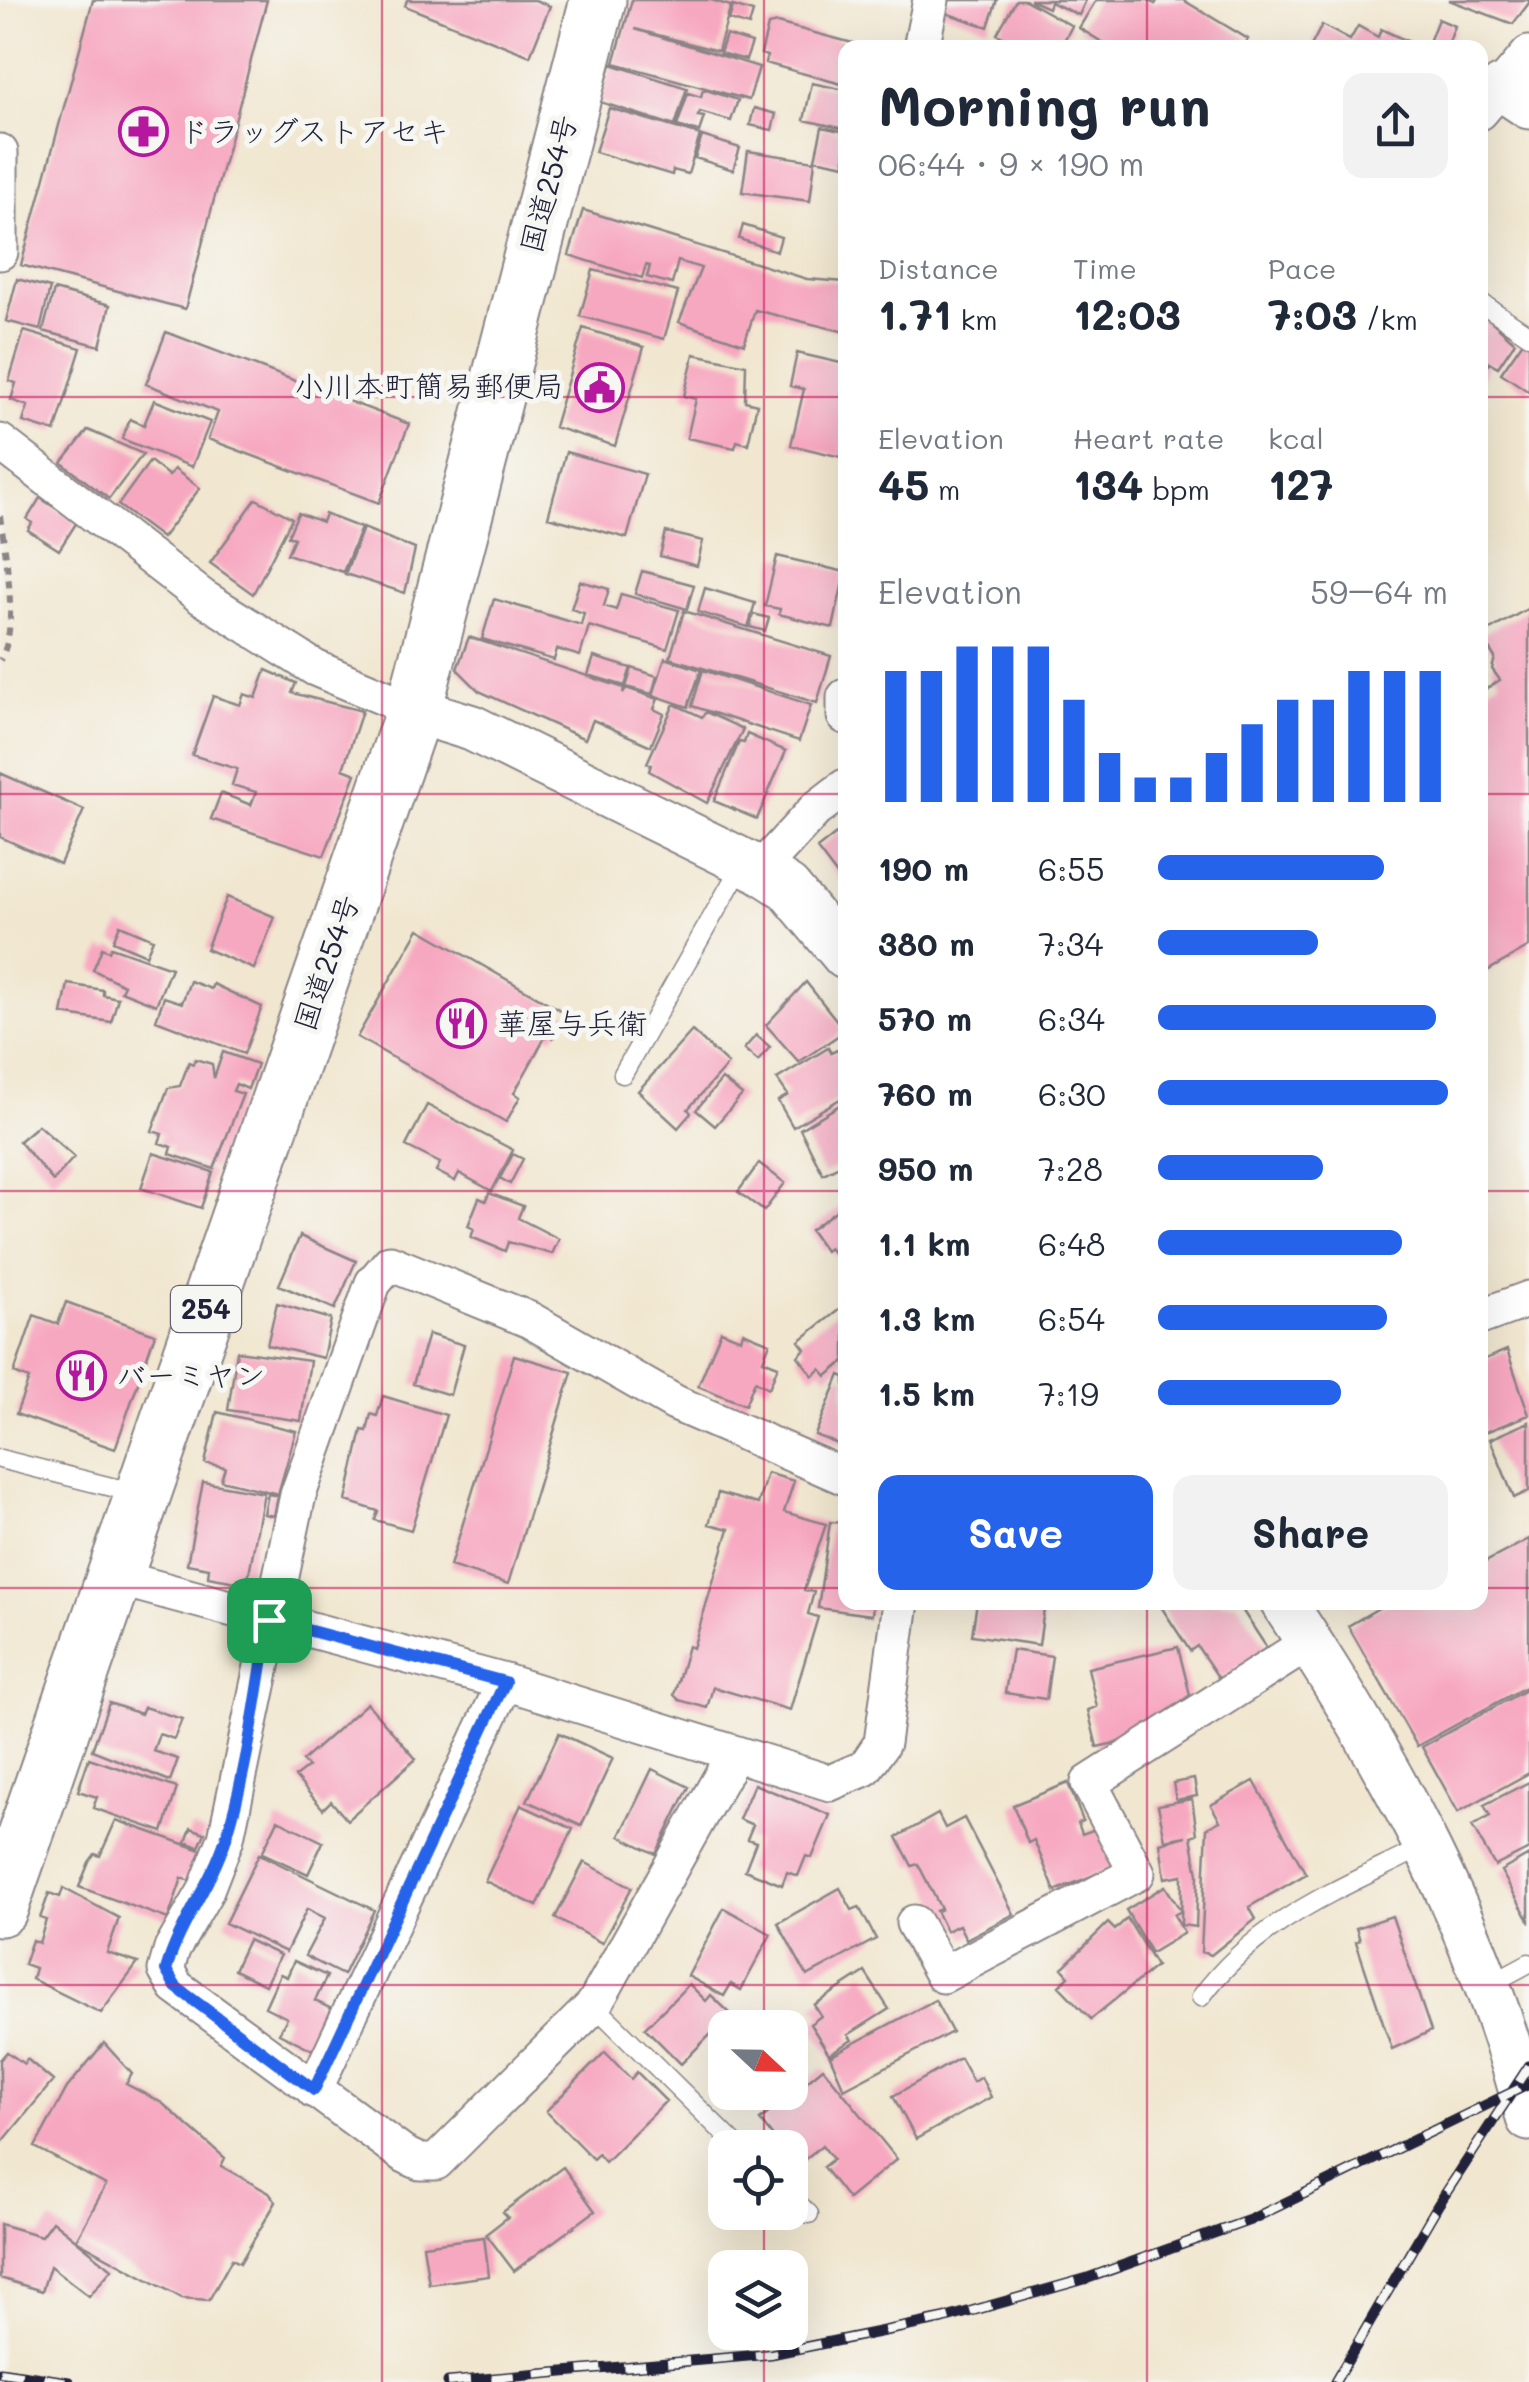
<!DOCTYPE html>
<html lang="en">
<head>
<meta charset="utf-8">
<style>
	:root { --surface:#fff; --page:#f2f2f3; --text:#1f2937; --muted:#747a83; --accent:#2563eb }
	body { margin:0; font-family:Mali,"Klee One",sans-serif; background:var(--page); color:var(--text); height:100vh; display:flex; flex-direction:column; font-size:38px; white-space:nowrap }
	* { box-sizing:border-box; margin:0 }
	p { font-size:32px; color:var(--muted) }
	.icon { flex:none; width:55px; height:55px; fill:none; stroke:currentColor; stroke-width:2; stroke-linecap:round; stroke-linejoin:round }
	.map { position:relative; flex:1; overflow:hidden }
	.side { position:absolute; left:838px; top:40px; width:650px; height:1570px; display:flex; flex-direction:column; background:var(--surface); border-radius:20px; box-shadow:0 10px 40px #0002 }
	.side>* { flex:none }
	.needle { width:65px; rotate:112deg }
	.tools { position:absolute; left:708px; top:2010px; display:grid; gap:20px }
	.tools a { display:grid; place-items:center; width:100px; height:100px; border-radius:20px; background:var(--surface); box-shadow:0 10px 40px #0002; font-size:50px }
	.pin { position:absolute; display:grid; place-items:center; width:85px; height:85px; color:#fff; margin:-42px; border-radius:20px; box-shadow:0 5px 15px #0006 }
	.round { display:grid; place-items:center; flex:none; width:105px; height:105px; border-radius:20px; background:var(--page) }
	.overview { display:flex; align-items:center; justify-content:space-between; height:170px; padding:0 40px }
	h1 { font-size:55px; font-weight:700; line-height:75px }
	.stats { display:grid; grid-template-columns:repeat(3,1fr); gap:15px; height:170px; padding:10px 40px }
	.stats div { display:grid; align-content:center }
	.stats b { font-size:42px; font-weight:700 }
	.stats small { font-size:28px; font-weight:400 }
	.stats p { font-size:28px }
	.chart { height:280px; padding:20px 40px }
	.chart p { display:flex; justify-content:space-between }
	.chart svg { width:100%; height:180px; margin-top:10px; stroke:var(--accent); stroke-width:6 }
	.primary-button { display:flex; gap:20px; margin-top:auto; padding:20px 40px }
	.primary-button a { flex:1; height:115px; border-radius:20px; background:var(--accent); color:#fff; font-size:40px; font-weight:700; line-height:115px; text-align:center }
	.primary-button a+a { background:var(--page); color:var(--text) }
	ul { padding:0 40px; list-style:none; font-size:32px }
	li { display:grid; grid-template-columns:160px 120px 1fr; align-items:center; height:75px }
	li i { height:25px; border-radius:12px; background:var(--accent) }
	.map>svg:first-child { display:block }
</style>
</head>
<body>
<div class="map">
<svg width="1529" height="2382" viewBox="0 0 1529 2382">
	<rect width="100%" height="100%" fill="#f6f6f2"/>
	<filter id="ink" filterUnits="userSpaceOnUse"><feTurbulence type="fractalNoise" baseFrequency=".01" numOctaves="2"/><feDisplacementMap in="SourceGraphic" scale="20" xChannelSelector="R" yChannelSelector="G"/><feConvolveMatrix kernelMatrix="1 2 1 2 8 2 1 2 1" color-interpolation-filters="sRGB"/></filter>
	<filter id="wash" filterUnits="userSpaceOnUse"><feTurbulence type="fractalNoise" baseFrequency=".0048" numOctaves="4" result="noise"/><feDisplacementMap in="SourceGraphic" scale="40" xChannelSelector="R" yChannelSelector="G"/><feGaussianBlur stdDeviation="2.25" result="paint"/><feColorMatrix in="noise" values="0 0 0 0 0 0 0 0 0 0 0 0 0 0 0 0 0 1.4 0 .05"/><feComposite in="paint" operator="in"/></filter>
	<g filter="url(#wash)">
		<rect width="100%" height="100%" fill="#f1e7d0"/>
		<g id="blocks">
			<path fill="#f7a8c1" d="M93 0H267L185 309 21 265Z
				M407 0H535L550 6 530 56 405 6Z
				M632 0H711L731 6 718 51 635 29 759 67 749 100 614 63Z
				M941 0H997L988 27 939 11Z
				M1016 0H1025L1072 26 1060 48H1023L997 34Z
				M1030 0H1086L1079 15 1050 2 1048 8Z
				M1096 0H1148L1155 4 1158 0H1183L1248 39 1243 48H1112L1079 28Z
				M1449 0H1529V3L1513 24Z
				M733 6 753 12 749 26 729 20Z
				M1438 19 1455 26 1447 48 1429 42Z
				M777 23 864 46 845 48V85L765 63 767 56 761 54 768 25Z
				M1322 25 1350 40 1358 26 1378 37 1381 29 1422 48H1310Z
				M726 35 752 43 746 60 720 53Z
				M611 64 687 88 675 126 600 102Z
				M812 83 845 90V129L804 120Z
				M703 89 738 100 731 121 700 112 698 116 704 117 699 132 677 126 688 93 701 97Z
				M609 108 700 135 688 174 673 170 672 175 595 152Z
				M754 108 776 114 772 130 750 125Z
				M822 127 845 132V165L815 159Z
				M702 136 740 148 733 170 695 158Z
				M748 151 815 161 810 201 742 192Z
				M583 210 807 279 845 282V332L755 310 744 344 679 322 701 268 678 261 672 284 647 277 650 266 646 265 642 278 569 255Z
				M743 225 781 237 777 251 739 239Z
				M593 270 678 292 664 339 580 316Z
				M17 279 50 288 40 330 6 321Z
				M54 290 110 305 100 346 43 331Z
				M1480 311 1515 342 1498 367 1489 362 1480 384Z
				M583 328 644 347 615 446 554 427Z
				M24 331 81 348 55 432 23 422 28 406 11 400 16 383 9 381Z
				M166 332 409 424 379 503 208 439 218 412 146 384Z
				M1524 340 1529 343V392L1501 373Z
				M797 353 845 364V458L791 445 804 389 790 386Z
				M694 354 746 365 745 401 757 404 748 444 737 441 735 448 687 438 696 399 684 396Z
				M154 400 210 422 192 467 122 439 130 419 144 425Z
				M88 430 143 454 109 499 62 463Z
				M566 452 645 474 627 538 548 517Z
				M150 461 169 476 174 469 200 488 162 538 118 505Z
				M40 498 77 522 59 550 28 530 32 523 27 519Z
				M256 499 292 518 253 594 210 563Z
				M298 513 322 522 325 514 361 528 343 572 287 554 294 538 288 536Z
				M363 528 415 549 405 593 345 574Z
				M666 532 703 541 697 566 660 556Z
				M777 556 845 572 833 628 779 614 780 609 765 606Z
				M642 571 694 585 687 609 635 594Z
				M580 581 609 589 604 606 616 610 621 594 679 610 667 649 589 626 580 656 557 649 554 660 482 639 494 599 581 625 584 613 571 609Z
				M705 588 755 603 748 627 698 612Z
				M1529 608V947L1480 975V693L1500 680 1492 669 1495 658 1481 635Z
				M684 611 831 656 817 703 670 658Z
				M753 614 769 618 765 631 750 627Z
				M469 637 624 688 623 693 626 688 658 699 654 709 664 714 651 746 593 720 585 739 479 691 457 669Z
				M594 657 631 668 625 686 588 675Z
				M665 658 701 670 688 707 653 695Z
				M632 668 657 676 652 694 626 687Z
				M266 670 296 683 292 693 362 711 343 769 356 774 324 856 211 819 221 793 251 805 256 792 232 785 237 769 192 755 213 696 240 705 244 694 256 698Z
				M703 670 811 705 799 741 692 706Z
				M674 704 702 717 706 712 743 729 707 803 649 771 651 765 647 763Z
				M747 734 786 751 757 819 714 801 739 742 744 743Z
				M0 773 84 810 60 864 0 837Z
				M845 827V886L817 849Z
				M227 897 275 917 254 969 206 949Z
				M120 925 153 939 146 955 113 941Z
				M419 929 567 1014 553 1038 547 1034 514 1093 520 1097 506 1122 357 1037Z
				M111 947 171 968 156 1005 121 991 124 985 93 970 102 948 109 951Z
				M190 981 211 989 213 984 262 1007 244 1054 156 1020 164 997 182 1003Z
				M806 982 845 1031 799 1062 766 1025Z
				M68 984 103 990V995L118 998 111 1022 62 1014Z
				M692 1031 728 1064 688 1109 691 1113 678 1128 638 1091Z
				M756 1035 770 1047 758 1061 744 1049Z
				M844 1047 845 1080 841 1083 845 1096 793 1127 778 1101 788 1095 777 1079 828 1048 831 1053Z
				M223 1052 257 1064 248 1089 236 1084 233 1091 243 1094 214 1169 170 1154 172 1147 159 1143 162 1134 152 1131 168 1088 180 1086 189 1062 193 1064 195 1059 212 1064 214 1078Z
				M722 1079 742 1095 715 1126 696 1110Z
				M845 1102V1163L823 1174 800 1129Z
				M427 1105 513 1150 492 1191 459 1173 455 1181 436 1171 440 1163 406 1146Z
				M38 1125 74 1157 53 1181 19 1141Z
				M153 1153 213 1172 201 1208 141 1188Z
				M513 1154 523 1159 510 1184 500 1178Z
				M759 1163 785 1183 764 1211 738 1192Z
				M489 1193 523 1206 518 1218 559 1239 552 1254 508 1242 505 1251 471 1237 474 1229 468 1226 479 1198 486 1201Z
				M845 1204V1251L837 1257 829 1248 825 1251 810 1230Z
				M300 1236 356 1261 335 1309 279 1285Z
				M66 1302 155 1334 115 1449 16 1414 29 1379 14 1373 34 1315 58 1324Z
				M277 1303 331 1319 323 1358 267 1345Z
				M845 1305V1361L827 1376 821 1369 813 1376 798 1356 805 1349 799 1341Z
				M721 1331 741 1339 743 1332 770 1343 763 1360 778 1366 769 1388 755 1381 745 1405 698 1386Z
				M428 1334 464 1345 450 1395 413 1384Z
				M1507 1350 1529 1415 1483 1433 1480 1361Z
				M237 1351 310 1361 301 1421 228 1410Z
				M514 1355 572 1372 508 1584 450 1566Z
				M840 1375 845 1377V1447L815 1435Z
				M383 1396 446 1415 411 1530 375 1520 378 1511 346 1501 362 1430 367 1431 371 1414 377 1416Z
				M217 1412 296 1431 278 1494 221 1480 225 1467 205 1463Z
				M1529 1422V1491L1514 1498 1490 1439Z
				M767 1473 794 1481 784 1512 826 1524 804 1590 814 1592 808 1614 818 1617 790 1710 713 1687 707 1708 679 1700 674 1695 688 1646 693 1648 729 1529 709 1524 718 1493 758 1504Z
				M203 1482 264 1493 247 1584 208 1577 209 1568 187 1564Z
				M268 1494 278 1496 274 1516 264 1514Z
				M830 1522 845 1523V1602H873L872 1615 818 1608Z
				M1529 1539V1685L1417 1746 1348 1626 1389 1602H1480V1565Z
				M977 1602H1045L1039 1645 972 1635Z
				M1158 1602H1237L1267 1648 1220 1680 1197 1646 1190 1651Z
				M1178 1647 1190 1695 1128 1740 1097 1747 1088 1710 1097 1707 1088 1668Z
				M1012 1650 1052 1656 1046 1699 1005 1693Z
				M1529 1688V1773L1458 1812 1422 1747Z
				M109 1703 141 1714 144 1707 182 1719 174 1739 159 1734 153 1751 178 1759 170 1781 92 1750Z
				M367 1703 416 1759 347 1820 331 1801 323 1809 295 1777 308 1767 302 1761Z
				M559 1733 613 1758 581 1826 527 1801Z
				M89 1758 177 1788 163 1832 93 1808 97 1797 78 1791Z
				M652 1769 689 1787 656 1854 620 1836Z
				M1194 1779 1197 1796 1176 1800 1173 1783Z
				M1254 1781 1306 1874 1249 1907 1256 1919 1211 1955 1201 1952 1207 1828 1220 1821 1211 1805Z
				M1529 1782V1849L1495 1866 1472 1826 1490 1816 1484 1805Z
				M1068 1783 1083 1821 1078 1823 1082 1834 1098 1828 1114 1867 1055 1891 1034 1840 1028 1843 1013 1805Z
				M754 1784 830 1815 812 1858 806 1856 798 1876 787 1872 782 1885 745 1870 756 1842 747 1839 753 1825 739 1819Z
				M1192 1799 1197 1834 1191 1836 1198 1874 1196 1927 1181 1925 1182 1875 1165 1878 1160 1843 1186 1836 1165 1840 1158 1805Z
				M521 1805 573 1829 537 1906 485 1881Z
				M938 1814 945 1828 964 1818 1014 1914 966 1939 959 1925 946 1931 936 1911 941 1909 918 1864 912 1866 897 1837Z
				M116 1820 204 1851 193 1882 182 1878 168 1919 79 1887 89 1862 95 1854 100 1856Z
				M278 1820 323 1842 308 1874 262 1853Z
				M191 1828 205 1833 199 1847 186 1842Z
				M259 1854 374 1910 343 1975 305 1956 325 1918 307 1909 286 1952 225 1923Z
				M1529 1855V1920L1501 1871Z
				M584 1862 632 1887 602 1943 555 1918Z
				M1165 1886 1181 1911 1174 1915 1184 1933 1151 1953 1126 1910Z
				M63 1888 119 1918 107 1953 138 1963 101 2013 32 1979 35 1968 24 1964 32 1940 39 1943 46 1920 40 1918 49 1893 60 1897Z
				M840 1888 852 1910 859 1907 876 1939 807 1976 778 1923Z
				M724 1908 771 1934 741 1990 731 1984 724 1996 688 1976Z
				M1392 1916 1431 2031 1392 2049 1356 1942 1360 1940 1356 1928Z
				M1127 1918 1156 1966 1091 2019 1059 1986 1069 1976 1062 1968 1108 1923 1115 1930Z
				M248 1940 280 1955 265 1985 234 1970Z
				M294 1961 327 1976 315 2001 332 2009 313 2050 279 2033 287 2018 265 2007 280 1974 287 1977Z
				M865 1972 889 2009 848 2035 852 2040 829 2054 810 2024 821 2016 814 2005Z
				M689 1984 706 2001 711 1995 731 2014 681 2064 645 2028Z
				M935 2000 952 2032 844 2089 830 2056Z
				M104 2043 132 2074 126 2084 162 2103 225 2158 221 2166 269 2193 276 2202 240 2263 232 2259 209 2300 182 2298 76 2240 106 2185 35 2147 67 2088Z
				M7 2052 24 2064 27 2059 53 2081 0 2145V2060Z
				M605 2052 631 2079 637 2072 666 2101 605 2162 598 2154 593 2159 546 2111Z
				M960 2058 973 2082 981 2077 991 2097 916 2139 893 2096Z
				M823 2068 897 2159 848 2199 823 2167 833 2159 822 2145 797 2166 790 2148H782L760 2120Z
				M563 2167 595 2211 514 2271 486 2234 508 2217 503 2212Z
				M52 2221 112 2269 89 2296 50 2266 42 2291 0 2278V2224L41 2236Z
				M484 2237 489 2276 429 2284 423 2245Z"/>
		</g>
	</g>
	<g filter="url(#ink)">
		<use href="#blocks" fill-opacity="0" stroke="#8a8486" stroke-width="2.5"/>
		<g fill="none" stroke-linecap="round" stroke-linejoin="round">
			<defs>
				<path id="service" d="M1480 302 1529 335
					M623 1074 744 861
					M0 1459 135 1493
					M1490 1984 1529 1963
					M1201 1997C1258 1919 1341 1889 1425 1846
					M594 2005 739 2148
					M790 2196 809 2214"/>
				<path id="minor" d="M921 48 931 0
					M1480 112 1529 54
					M0 152V252
					M0 442 202 597 315 668 414 710
					M845 697V716
					M760 870 815 810 845 787
					M1480 1317 1529 1299
					M114 1577 505 1682 830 1783 865 1768 882 1743 901 1602
					M733 1756 594 2005 436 2162H420L403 2154 176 1987 166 1970 172 1949 205 1892 226 1838 298 1495 373 1283 390 1263 530 1320 675 1403 845 1477
					M914 1923 943 1975 1137 1873 1089 1783 1310 1642
					M314 2090 505 1682"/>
				<path id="tertiary" d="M1502 88 1529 106
					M414 710 472 728 760 870 788 888 845 956
					M1283 1602C1389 1761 1482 1932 1529 2118"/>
				<path id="trunk" d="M0 1908 414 710 598 0"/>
			</defs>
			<use href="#service" stroke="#8a8486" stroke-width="21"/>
			<use href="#minor" stroke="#8a8486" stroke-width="39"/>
			<use href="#tertiary" stroke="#8a8486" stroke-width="49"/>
			<use href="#trunk" stroke="#8a8486" stroke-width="59"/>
			<path stroke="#8a8486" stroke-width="6" stroke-dasharray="8 8" stroke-linecap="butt" d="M0 516C5 551 20 629 0 660"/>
			<use href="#service" stroke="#fff" stroke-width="18"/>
			<use href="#minor" stroke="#fff" stroke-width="35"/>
			<use href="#tertiary" stroke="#fff" stroke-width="45"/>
			<use href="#trunk" stroke="#fff" stroke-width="55"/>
			<defs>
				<path id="rail" d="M0 2372 69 2382
					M448 2382 771 2354 943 2319 1088 2278 1250 2220 1529 2084
					M1335 2382 1438 2205 1529 2066"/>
			</defs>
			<use href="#rail" stroke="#22223b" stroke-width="11"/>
			<use href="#rail" stroke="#f6f6f2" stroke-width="8" stroke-dasharray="22" stroke-linecap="butt"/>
		</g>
	</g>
	<g fill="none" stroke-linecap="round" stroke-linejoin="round" filter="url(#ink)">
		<defs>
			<path id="route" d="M269 1620 505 1682 314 2090 176 1987 166 1970C179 1924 211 1885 226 1838 248 1768 257 1692 269 1620Z"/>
		</defs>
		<use href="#route" stroke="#fff" stroke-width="20"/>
		<use href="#route" stroke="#2563eb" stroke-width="12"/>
	</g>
	<path fill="none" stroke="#c2185b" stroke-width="2.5" stroke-opacity="0.55" d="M382 0V2382M764 0V2028M1147 0V48M0 397H845M1480 397H1529M0 794H845M1480 794H1529M0 1191H845M1480 1191H1529M0 1588H845M1480 1588H1529M1147 1602V2382M0 1985H1529M764 2092V2148M764 2212V2268M764 2332V2382"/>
	<defs>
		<symbol id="pharmacy-ring" viewBox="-11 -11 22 22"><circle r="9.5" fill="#f6f6f2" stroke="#b5179e" stroke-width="1.5"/><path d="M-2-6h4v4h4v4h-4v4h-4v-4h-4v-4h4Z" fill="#b5179e"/></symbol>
		<symbol id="civic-ring" viewBox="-11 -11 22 22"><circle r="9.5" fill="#f6f6f2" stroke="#b5179e" stroke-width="1.5"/><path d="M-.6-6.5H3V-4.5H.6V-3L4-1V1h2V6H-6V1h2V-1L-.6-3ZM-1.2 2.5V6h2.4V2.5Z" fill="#b5179e"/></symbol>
		<symbol id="restaurant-ring" viewBox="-11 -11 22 22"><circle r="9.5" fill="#f6f6f2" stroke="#b5179e" stroke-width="1.5"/><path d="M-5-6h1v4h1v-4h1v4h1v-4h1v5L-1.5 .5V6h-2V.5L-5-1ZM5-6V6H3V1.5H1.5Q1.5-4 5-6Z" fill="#b5179e"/></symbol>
	</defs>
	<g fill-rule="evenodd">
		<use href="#pharmacy-ring" x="116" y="104" width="55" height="55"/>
		<use href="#civic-ring" x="572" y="360" width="55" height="55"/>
		<use href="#restaurant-ring" x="434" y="996" width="55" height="55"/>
		<use href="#restaurant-ring" x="54" y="1348" width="55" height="55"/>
	</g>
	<g text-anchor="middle" stroke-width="10" stroke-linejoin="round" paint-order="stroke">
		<rect fill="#f6f6f2" stroke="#626272" stroke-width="2.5" x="171" y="1286" width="70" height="46" rx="8"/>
		<g font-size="28" font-weight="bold" fill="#22223b">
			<text x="206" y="1319">254</text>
		</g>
		<g font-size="30" fill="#22223b" stroke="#f6f6f2" text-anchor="start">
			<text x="179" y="142">ドラッグストアセキ</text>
			<text x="564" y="397" text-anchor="end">小川本町簡易郵便局</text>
			<text x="497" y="1034">華屋与兵衛</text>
			<text x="116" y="1386">バーミヤン</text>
		</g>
		<g font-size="30" fill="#22223b" stroke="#f6f6f2">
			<text transform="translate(549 184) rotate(-75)" y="10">国道254号</text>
			<text transform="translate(327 963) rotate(-71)" y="10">国道254号</text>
		</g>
	</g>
</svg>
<div class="tools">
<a><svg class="needle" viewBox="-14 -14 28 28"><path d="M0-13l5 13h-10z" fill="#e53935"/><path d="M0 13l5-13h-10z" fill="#747a83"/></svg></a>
<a><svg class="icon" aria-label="locate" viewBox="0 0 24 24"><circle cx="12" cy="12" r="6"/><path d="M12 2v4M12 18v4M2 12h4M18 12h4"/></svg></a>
<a><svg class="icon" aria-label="layers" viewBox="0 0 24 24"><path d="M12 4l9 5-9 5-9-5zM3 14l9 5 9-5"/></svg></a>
</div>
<div class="pin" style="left:269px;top:1620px;background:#1e9e55"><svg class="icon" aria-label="arrive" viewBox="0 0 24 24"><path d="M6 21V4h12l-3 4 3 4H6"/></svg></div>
<section class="side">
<div class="overview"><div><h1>Morning run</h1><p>06:44 · 9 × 190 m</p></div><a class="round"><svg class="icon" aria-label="share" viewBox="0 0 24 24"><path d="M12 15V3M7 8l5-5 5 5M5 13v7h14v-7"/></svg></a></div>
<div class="stats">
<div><p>Distance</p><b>1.71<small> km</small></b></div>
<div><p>Time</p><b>12:03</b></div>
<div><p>Pace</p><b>7:03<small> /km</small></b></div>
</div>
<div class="stats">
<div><p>Elevation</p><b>45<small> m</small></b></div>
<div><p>Heart rate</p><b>134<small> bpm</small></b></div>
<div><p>kcal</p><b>127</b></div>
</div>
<div class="chart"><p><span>Elevation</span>59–64 m</p>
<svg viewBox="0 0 160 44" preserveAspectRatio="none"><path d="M5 44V12M15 44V12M25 44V6M35 44V6M45 44V6M55 44V19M65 44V32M75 44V38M85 44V38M95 44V32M105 44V25M115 44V19M125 44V19M135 44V12M145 44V12M155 44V12"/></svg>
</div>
<ul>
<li><b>190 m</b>6:55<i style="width:78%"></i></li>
<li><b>380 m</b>7:34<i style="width:55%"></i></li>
<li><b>570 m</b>6:34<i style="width:96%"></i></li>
<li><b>760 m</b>6:30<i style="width:100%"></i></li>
<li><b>950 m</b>7:28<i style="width:57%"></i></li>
<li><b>1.1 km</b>6:48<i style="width:84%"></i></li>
<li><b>1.3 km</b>6:54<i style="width:79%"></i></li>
<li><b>1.5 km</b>7:19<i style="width:63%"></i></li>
</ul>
<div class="primary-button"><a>Save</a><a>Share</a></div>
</section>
</div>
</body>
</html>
